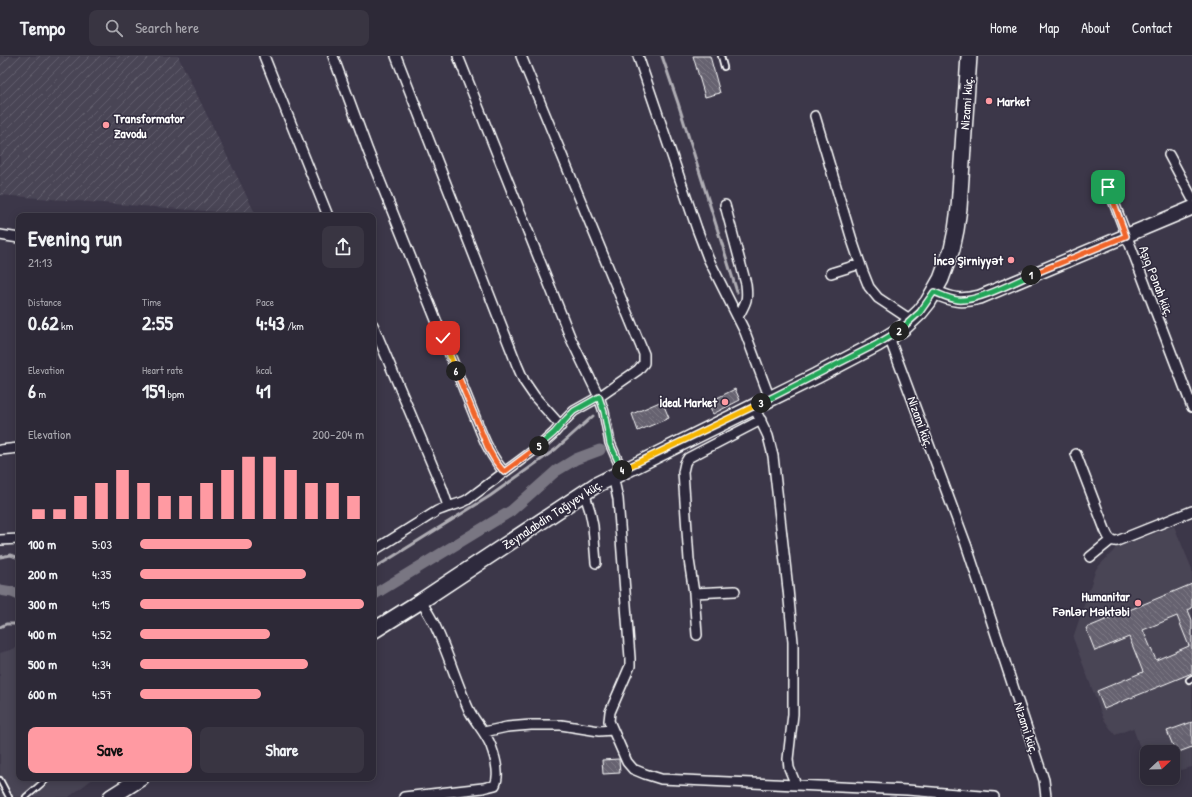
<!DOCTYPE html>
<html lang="en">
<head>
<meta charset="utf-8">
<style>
	:root { --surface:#2d2937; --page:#393542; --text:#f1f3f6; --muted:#a7a6ad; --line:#484552; --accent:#ff9aa2 }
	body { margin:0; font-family:"Patrick Hand",sans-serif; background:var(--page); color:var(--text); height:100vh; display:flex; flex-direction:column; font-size:15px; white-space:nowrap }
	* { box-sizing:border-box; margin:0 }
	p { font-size:13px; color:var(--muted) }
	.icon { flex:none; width:22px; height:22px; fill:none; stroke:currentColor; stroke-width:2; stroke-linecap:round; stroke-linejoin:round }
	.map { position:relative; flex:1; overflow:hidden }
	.details { position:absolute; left:16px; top:157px; width:360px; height:568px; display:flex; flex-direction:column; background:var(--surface); border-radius:8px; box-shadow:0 2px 10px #0003,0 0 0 1px var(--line) }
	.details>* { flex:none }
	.needle { width:26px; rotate:68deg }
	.fabs { position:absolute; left:1140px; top:689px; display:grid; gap:8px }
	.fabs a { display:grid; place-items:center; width:40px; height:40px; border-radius:8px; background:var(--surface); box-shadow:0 2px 10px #0003,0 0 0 1px var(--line); font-size:20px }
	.pin { position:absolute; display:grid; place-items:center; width:34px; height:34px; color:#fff; margin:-17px; border-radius:8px; box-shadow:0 2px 6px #0006 }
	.km { position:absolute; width:20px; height:20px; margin:-10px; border-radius:50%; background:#222; color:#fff; font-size:11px; line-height:20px; text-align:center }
	.round { display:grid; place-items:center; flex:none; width:42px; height:42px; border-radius:8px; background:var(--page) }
	.summary { display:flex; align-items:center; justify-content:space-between; height:68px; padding:0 12px }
	h1 { font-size:22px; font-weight:700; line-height:30px }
	.metrics { display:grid; grid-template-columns:repeat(3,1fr); gap:6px; height:68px; padding:4px 12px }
	.metrics div { display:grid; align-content:center }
	.metrics b { font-size:20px; font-weight:700 }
	.metrics small { font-size:11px; font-weight:400 }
	.metrics p { font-size:11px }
	.chart { height:112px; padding:8px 12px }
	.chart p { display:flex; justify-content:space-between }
	.chart svg { width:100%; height:72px; margin-top:4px; stroke:var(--accent); stroke-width:6 }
	.button { display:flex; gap:8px; margin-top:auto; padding:8px 12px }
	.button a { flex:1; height:46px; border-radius:8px; background:var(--accent); color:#111; font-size:16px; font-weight:700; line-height:46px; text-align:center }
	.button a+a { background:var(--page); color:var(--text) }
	ul { padding:0 12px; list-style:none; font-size:13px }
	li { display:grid; grid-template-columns:64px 48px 1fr; align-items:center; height:30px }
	li i { height:10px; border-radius:5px; background:var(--accent) }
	header { display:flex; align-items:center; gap:24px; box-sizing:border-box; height:56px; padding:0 20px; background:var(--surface); border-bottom:1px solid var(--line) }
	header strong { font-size:19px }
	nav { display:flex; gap:22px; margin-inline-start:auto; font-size:14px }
	.search { width:280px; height:36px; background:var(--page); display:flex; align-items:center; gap:10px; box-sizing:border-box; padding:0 14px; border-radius:8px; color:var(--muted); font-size:15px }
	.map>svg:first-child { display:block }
</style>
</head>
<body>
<header>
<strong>Tempo</strong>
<div class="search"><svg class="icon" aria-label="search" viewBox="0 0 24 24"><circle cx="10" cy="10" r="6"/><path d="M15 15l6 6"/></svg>Search here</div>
<nav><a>Home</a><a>Map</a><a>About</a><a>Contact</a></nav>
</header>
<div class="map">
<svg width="1192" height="741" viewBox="0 0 1192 741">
	<defs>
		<pattern id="industrial-furrows" width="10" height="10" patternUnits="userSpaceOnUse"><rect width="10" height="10" fill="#494455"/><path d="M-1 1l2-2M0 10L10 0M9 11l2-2" fill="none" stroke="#64606e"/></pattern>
		<pattern id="building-back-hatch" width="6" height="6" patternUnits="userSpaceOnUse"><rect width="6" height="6" fill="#666270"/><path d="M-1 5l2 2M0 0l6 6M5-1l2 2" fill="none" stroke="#7d7a85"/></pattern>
	</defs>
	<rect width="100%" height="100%" fill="#3c3749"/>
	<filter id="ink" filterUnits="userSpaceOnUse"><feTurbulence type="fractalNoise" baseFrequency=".025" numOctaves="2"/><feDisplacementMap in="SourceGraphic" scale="8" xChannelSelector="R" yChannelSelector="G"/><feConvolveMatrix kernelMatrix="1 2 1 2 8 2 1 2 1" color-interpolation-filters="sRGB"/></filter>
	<g filter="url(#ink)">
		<path fill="#494455" d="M1174 470 1192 513V711L1173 716V696H1147V712L1133 672 1115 679 1103 662 1073 582 1096 513 1116 492Z
			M19 591V722H94L69 741H0V597Z"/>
		<path fill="url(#industrial-furrows)" d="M0 0H178L256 159 0 139Z"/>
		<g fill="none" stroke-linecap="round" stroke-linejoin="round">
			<path stroke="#afadb4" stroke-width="3" d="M662 0 678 47 737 236
				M0 501 11 499 19 502
				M373 513 490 440 556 393 593 360
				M0 571 6 568H19"/>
			<path stroke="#797682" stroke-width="11" d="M0 534 12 536 19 539
				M373 539 511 455 556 415 576 403 600 394"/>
		</g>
		<path fill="url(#building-back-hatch)" stroke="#fff" fill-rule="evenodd" d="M693 0H710L720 37 705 41Z
			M735 333 740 344 713 358 707 347Z
			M662 345 669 362 638 375 632 358Z
			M1192 528V552L1188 554 1192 564V617L1104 653 1097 635 1143 616 1129 581 1095 595 1086 572ZM1177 560 1189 590 1156 604 1143 574Z
			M1192 666V691L1176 697 1167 675Z
			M619 703 620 717 603 718 602 704Z"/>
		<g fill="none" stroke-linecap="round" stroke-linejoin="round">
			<defs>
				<path id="lane" d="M721 0 724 11
					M1189 624 1192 622
					M0 724 9 741
					M26 741 48 722"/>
				<path id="street" d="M264 0 328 160
					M333 0 368 95 481 376C487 391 494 404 504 416
					M396 0 517 309 524 325 535 341 561 370
					M458 0 571 283 599 341 604 356 610 387 622 415
					M638 0 697 173 708 202 745 276 770 343
					M815 60 852 184 863 216 869 231 878 242 911 264
					M1169 99 1192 142
					M1108 131 1192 351
					M725 149 746 228C748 245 746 246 738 261
					M0 179 19 182
					M831 217 860 208
					M373 269 442 432 448 450
					M889 281 966 488 1044 724 1046 741
					M754 351 768 380 773 400 788 533 793 586V658L788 703 789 712 796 729
					M0 394 19 392
					M1076 398 1106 476C1108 481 1111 486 1117 485L1192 455
					M613 420 618 443 630 602V610L610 656 609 665 627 706 633 713 645 718 661 723 907 734 994 741
					M584 436 590 455 593 470 596 507
					M0 484 19 483
					M373 495 437 455C447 450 458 449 467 444L541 389 554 377 567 362 574 355 599 341 638 314 644 307V298L521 0
					M1090 501 1111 484
					M694 537 735 535
					M697 579 694 537 689 504 683 416 685 407 688 402 761 364
					M484 676 507 671 531 669H561L599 675 613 674
					M404 741 483 732 495 729C500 719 495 701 491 690 486 677 475 666 469 654 457 628 449 600 437 574 433 564 426 554 421 545"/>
				<path id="secondary" d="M934 236C952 244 961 246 980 241L1192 152"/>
				<path id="primary" d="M373 575 421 545 596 429 816 320 877 288 903 272 920 256 928 246 941 223 952 193 956 174 959 152 969 0
					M111 741 141 722"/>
			</defs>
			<use href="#lane" stroke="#fff" stroke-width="8"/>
			<use href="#street" stroke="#fff" stroke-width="12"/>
			<use href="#secondary" stroke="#fff" stroke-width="16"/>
			<use href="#primary" stroke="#fff" stroke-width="18"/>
			<use href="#lane" stroke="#2f2a3d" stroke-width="4.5"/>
			<use href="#street" stroke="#2f2a3d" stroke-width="9"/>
			<use href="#secondary" stroke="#2f2a3d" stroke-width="13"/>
			<use href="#primary" stroke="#2f2a3d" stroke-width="15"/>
		</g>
	</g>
	<g fill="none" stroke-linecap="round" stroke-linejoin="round" filter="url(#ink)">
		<defs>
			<path id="split-1" d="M1031 219 1126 180 1108 131"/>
			<path id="split-2" d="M899 275 920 256 934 236C942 239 949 243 958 244 976 246 1013 227 1031 219"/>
			<path id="split-3" d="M761 347 877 288 899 275"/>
			<path id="split-4" d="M622 414 761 347"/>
			<path id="split-5" d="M539 390 554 377 567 362 574 355 599 341 604 356 610 388 622 414"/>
			<path id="split-6" d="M456 315 489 394 496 406 504 416 539 390"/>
			<path id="split-7" d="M443 282 456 315"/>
		</defs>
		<use href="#split-1" stroke="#fff" stroke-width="8"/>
		<use href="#split-2" stroke="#fff" stroke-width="8"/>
		<use href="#split-3" stroke="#fff" stroke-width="8"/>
		<use href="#split-4" stroke="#fff" stroke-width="8"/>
		<use href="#split-5" stroke="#fff" stroke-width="8"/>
		<use href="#split-6" stroke="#fff" stroke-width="8"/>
		<use href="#split-7" stroke="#fff" stroke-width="8"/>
		<use href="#split-1" stroke="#f0652b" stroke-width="5"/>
		<use href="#split-2" stroke="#22a559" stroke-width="5"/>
		<use href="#split-3" stroke="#22a559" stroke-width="5"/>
		<use href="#split-4" stroke="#f5b400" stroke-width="5"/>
		<use href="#split-5" stroke="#22a559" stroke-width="5"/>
		<use href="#split-6" stroke="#f0652b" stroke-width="5"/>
		<use href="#split-7" stroke="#f5b400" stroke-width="5"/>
	</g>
	<g fill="#ff9aa2" stroke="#2f2a3d" stroke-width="1.5">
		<circle cx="989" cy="45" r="4"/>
		<circle cx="106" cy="69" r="4"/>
		<circle cx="1011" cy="204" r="4"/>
		<circle cx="725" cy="346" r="4"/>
		<circle cx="1138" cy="547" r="4"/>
	</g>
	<g text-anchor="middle" stroke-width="3" stroke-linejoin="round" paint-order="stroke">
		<g font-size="13" font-weight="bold" fill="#fff" stroke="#2f2a3d" text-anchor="end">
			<text x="997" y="50" text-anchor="start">Market</text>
			<text x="114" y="67" text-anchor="start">Transformator<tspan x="114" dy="15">Zavodu</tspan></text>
			<text x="1003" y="209">İncə Şirniyyət</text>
			<text x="717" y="351">İdeal Market</text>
			<text x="1130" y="545">Humanitar<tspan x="1130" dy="15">Fənlər Məktəbi</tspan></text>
		</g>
		<g font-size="13" fill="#fff" stroke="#2f2a3d">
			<text transform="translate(966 47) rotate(-86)" y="5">Nizami küç.</text>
			<text transform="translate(1157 225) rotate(69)" y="5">Aşıq Pənah küç.</text>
			<text transform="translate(921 366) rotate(70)" y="5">Nizami küç.</text>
			<text transform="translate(552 458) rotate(-33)" y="5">Zeynalabdin Tağıyev küç.</text>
			<text transform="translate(1027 672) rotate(72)" y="5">Nizami küç.</text>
		</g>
	</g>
</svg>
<div class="fabs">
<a><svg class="needle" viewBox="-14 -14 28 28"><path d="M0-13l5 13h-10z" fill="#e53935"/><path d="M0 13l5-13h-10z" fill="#a7a6ad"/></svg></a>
</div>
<div class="pin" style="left:1108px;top:131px;background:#1e9e55"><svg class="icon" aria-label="arrive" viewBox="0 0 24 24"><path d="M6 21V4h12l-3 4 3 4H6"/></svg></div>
<div class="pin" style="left:443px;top:282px;background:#d93025"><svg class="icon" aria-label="check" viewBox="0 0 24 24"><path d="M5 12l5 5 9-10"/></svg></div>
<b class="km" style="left:1031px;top:219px">1</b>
<b class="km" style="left:899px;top:275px">2</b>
<b class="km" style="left:761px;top:347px">3</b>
<b class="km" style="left:622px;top:414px">4</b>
<b class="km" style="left:539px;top:390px">5</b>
<b class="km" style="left:456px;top:315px">6</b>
<section class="details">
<div class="summary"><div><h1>Evening run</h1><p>21:13</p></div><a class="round"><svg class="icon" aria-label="share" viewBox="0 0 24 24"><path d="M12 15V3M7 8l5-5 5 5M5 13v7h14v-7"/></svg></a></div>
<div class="metrics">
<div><p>Distance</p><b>0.62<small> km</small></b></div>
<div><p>Time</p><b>2:55</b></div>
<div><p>Pace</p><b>4:43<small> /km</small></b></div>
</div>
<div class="metrics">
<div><p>Elevation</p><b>6<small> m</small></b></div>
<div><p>Heart rate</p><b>159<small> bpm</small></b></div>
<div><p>kcal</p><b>41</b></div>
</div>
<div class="chart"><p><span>Elevation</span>200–204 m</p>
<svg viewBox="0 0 160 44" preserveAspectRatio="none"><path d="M5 44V38M15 44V38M25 44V30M35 44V22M45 44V14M55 44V22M65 44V30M75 44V30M85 44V22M95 44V14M105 44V6M115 44V6M125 44V14M135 44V22M145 44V22M155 44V30"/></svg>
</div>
<ul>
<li><b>100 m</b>5:03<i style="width:50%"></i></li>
<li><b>200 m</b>4:35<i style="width:74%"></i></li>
<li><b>300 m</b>4:15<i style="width:100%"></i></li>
<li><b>400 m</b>4:52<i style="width:58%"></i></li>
<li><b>500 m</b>4:34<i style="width:75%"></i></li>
<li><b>600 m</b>4:57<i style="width:54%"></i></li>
</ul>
<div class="button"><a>Save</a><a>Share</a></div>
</section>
</div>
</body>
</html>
